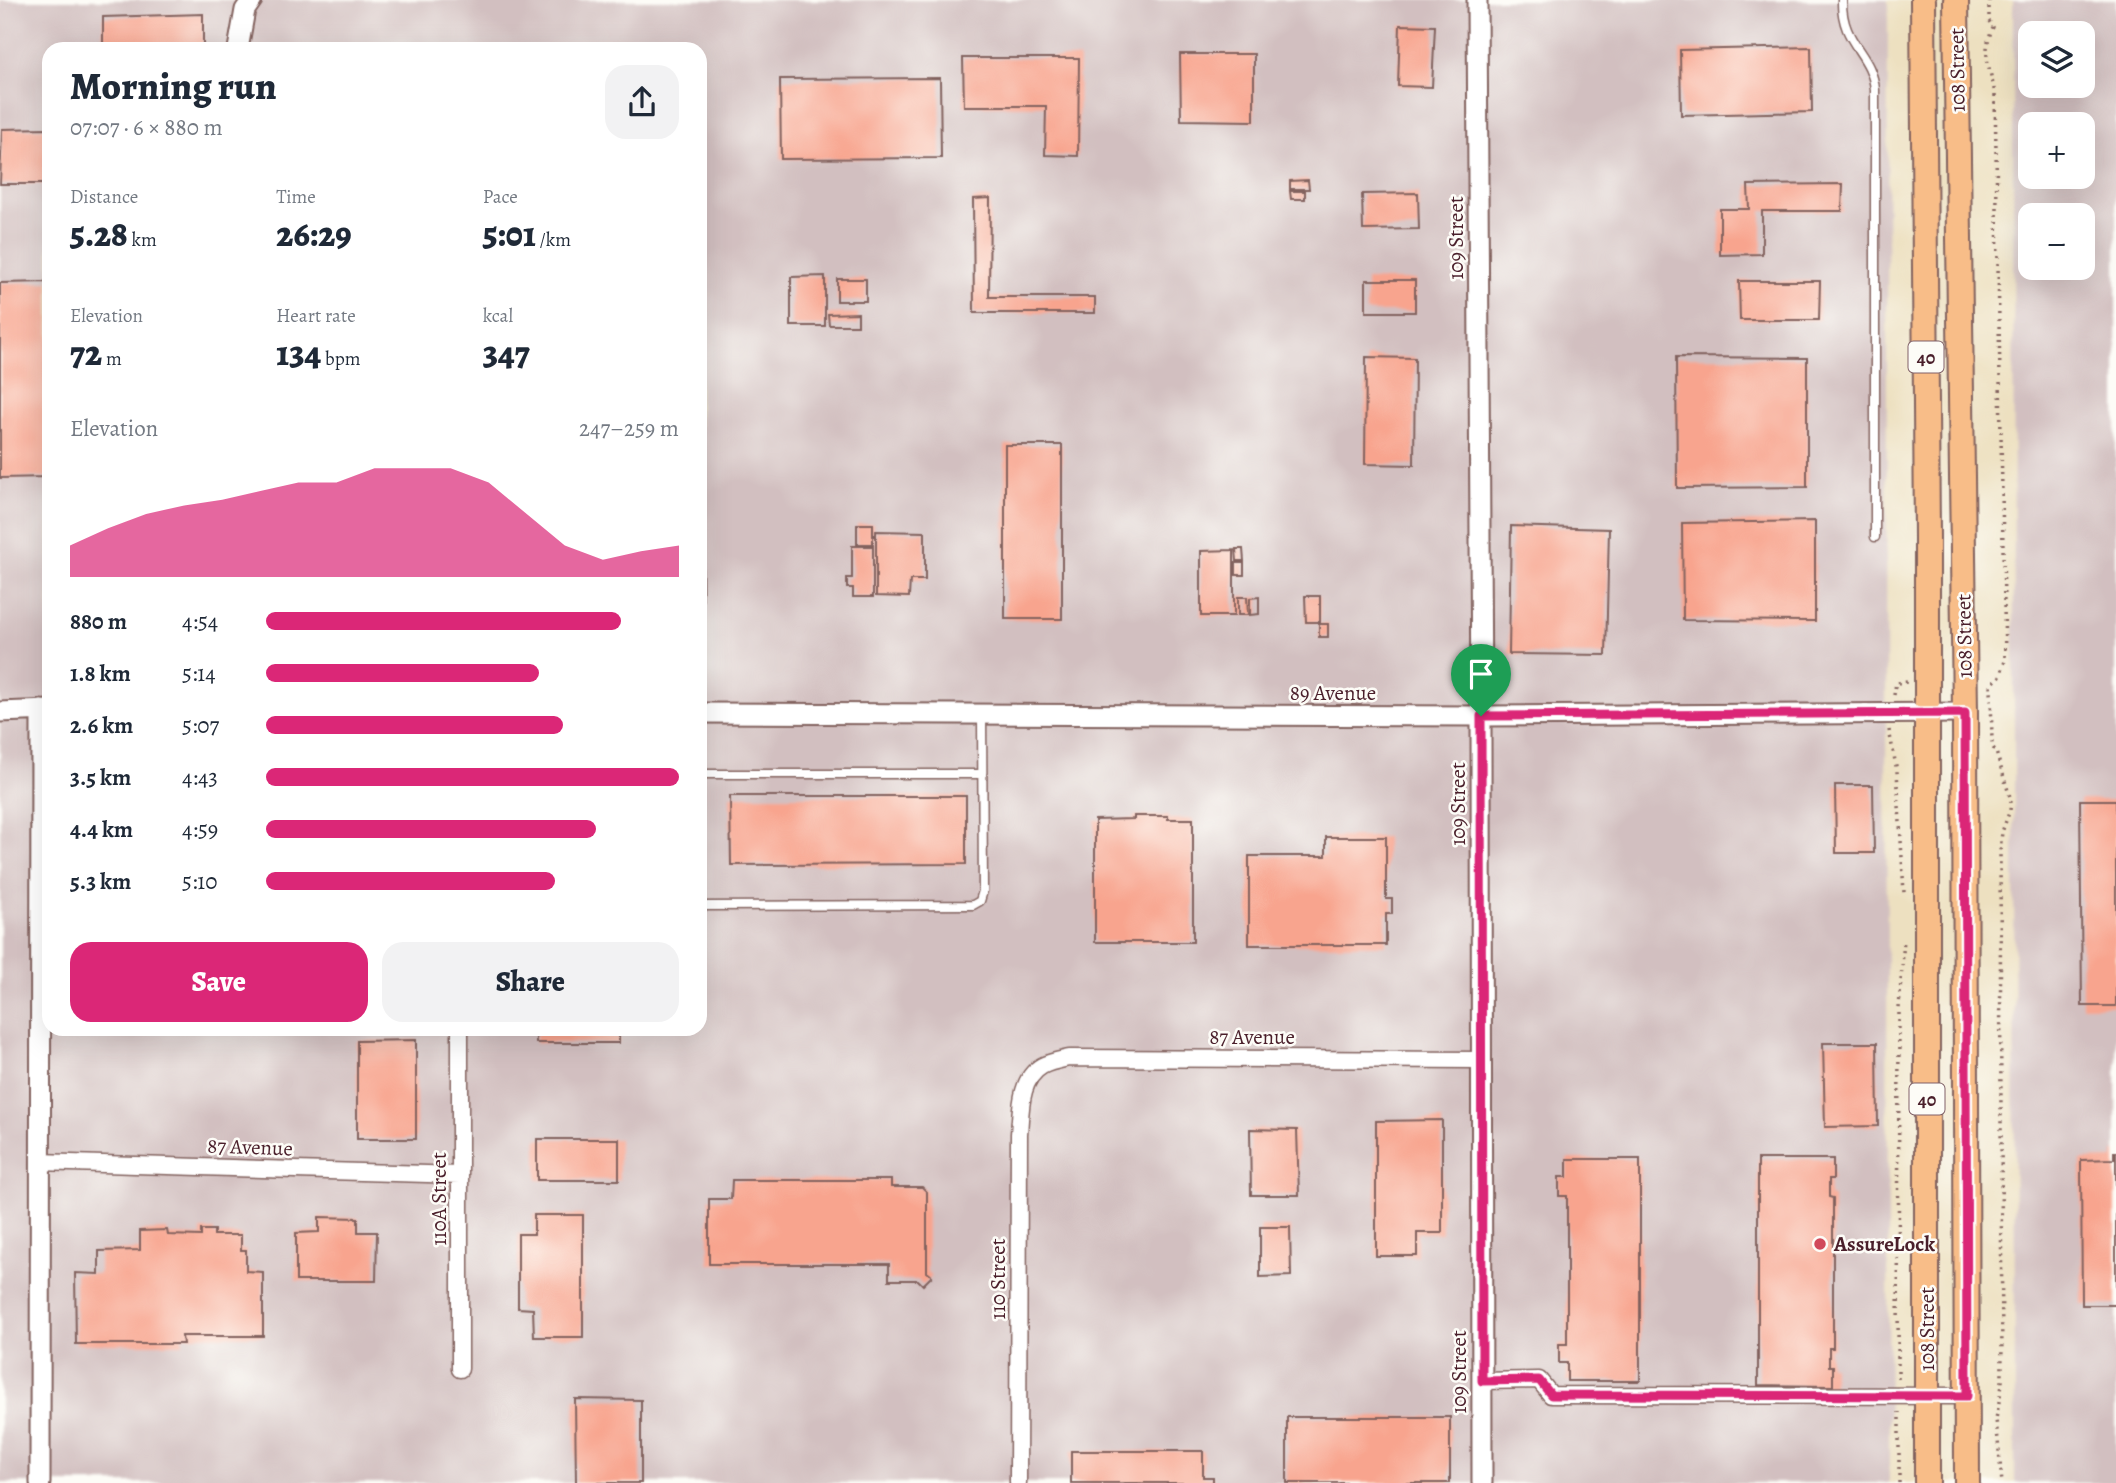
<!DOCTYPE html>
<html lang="en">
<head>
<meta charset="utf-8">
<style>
	:root { --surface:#fff; --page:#f2f2f3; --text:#1f2937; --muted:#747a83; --accent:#db2777 }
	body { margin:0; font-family:Alegreya,serif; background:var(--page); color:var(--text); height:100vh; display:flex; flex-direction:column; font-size:26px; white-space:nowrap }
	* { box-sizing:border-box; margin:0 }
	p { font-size:23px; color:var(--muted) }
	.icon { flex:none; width:38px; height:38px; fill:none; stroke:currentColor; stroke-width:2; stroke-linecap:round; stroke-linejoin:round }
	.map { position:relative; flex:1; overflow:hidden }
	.panel { position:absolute; left:42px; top:42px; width:665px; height:994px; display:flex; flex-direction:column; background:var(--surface); border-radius:21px; box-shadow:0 7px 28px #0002 }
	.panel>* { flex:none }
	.buttons { position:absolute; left:2018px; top:21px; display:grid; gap:14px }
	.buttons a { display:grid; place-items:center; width:77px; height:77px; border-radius:14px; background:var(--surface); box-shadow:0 7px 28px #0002; font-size:35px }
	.pin { position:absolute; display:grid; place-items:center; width:60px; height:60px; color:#fff; margin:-72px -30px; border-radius:50% 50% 50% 0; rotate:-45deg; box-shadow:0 0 7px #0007 }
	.pin .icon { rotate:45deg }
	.round { display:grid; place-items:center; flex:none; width:74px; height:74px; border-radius:21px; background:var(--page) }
	.headline { display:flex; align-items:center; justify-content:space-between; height:119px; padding:0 28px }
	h1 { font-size:38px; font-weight:800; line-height:52px }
	.stats { display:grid; grid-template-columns:repeat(3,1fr); gap:10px; height:119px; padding:7px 28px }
	.stats div { display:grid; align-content:center }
	.stats b { font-size:35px; font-weight:800 }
	.stats small { font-size:19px; font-weight:400 }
	.stats p { font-size:19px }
	.chart { height:196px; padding:14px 28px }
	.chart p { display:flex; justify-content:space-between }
	.chart svg { width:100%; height:126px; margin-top:7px; fill:var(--accent); opacity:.7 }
	.cta { display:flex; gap:14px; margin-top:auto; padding:14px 28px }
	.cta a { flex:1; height:80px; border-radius:21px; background:var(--accent); color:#fff; font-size:28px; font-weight:800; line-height:80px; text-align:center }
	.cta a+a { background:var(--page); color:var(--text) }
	ul { padding:0 28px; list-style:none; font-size:23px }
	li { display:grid; grid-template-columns:112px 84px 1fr; align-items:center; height:52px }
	li i { height:18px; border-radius:9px; background:var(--accent) }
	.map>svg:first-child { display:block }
</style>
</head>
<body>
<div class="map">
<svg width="2116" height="1483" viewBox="0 0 2116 1483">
	<rect width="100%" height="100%" fill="#fdfcf7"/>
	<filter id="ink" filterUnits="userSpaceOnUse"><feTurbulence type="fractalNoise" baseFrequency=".0143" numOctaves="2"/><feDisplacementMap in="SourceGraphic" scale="14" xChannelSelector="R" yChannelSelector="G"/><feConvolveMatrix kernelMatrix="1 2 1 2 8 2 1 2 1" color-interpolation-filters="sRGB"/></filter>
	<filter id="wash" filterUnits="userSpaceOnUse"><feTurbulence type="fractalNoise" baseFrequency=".00686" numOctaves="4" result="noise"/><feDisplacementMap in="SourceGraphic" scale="28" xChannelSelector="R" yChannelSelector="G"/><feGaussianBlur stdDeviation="1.57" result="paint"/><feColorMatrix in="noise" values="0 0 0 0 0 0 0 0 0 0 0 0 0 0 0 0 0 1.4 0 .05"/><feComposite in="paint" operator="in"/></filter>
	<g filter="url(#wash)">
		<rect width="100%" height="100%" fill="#ede0c0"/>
		<path fill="#d2bfc0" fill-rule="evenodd" d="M0 0H1888L1886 715 1889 1483H0ZM49 49H700V1029H49Z
			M2013 0H2116V1483H2015ZM2030 33H2082V86H2030ZM2030 124H2082V177H2030ZM2030 215H2082V268H2030Z"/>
		<g id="blocks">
			<path fill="#f8a48e" d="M203 14V49H103V17Z
				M1400 25 1435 26 1432 87 1398 86Z
				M1811 47 1812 112 1681 115 1680 50Z
				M1180 54H1254V121L1181 120Z
				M963 58H1079L1078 156 1045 155 1046 106H964Z
				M940 78 941 158 781 159 780 79Z
				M49 128V184H0L2 129Z
				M1308 180 1309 189H1290V181Z
				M1843 184 1842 211H1762V254L1720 255V209H1749L1748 185Z
				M1290 191H1305V199H1291Z
				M1418 193 1419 229 1363 230 1362 194Z
				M990 198 989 297H1095V313H974L973 199Z
				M825 276V326H791V277Z
				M837 279H866V301H837Z
				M1366 280H1415V312H1366Z
				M1739 281H1820L1819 320H1740Z
				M49 282V477L0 478V283Z
				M858 313V325H829L828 314Z
				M1366 357 1415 358 1414 465 1365 464Z
				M1676 357 1807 358V487L1677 488Z
				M1005 445H1062V619H1005Z
				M1815 521V621L1683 620 1682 523Z
				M857 524H873V544H857Z
				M1511 526 1609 529 1606 655 1509 654Z
				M876 531 925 532V580H910L909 597 876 596Z
				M700 543H702L703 646H700Z
				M852 546H873V597H853V588H847V578H852Z
				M1236 549H1243L1244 561H1237Z
				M1234 550V616H1201V551Z
				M1236 563H1244V575H1236Z
				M1305 596H1320V622H1306Z
				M1238 597H1247L1248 615H1238Z
				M1259 597V614L1250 615V598Z
				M1319 624H1328V637H1319Z
				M1835 785H1873L1874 853H1836Z
				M730 796H966V864L731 865Z
				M2080 800H2116V1006H2082Z
				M1134 816H1168V819H1193V942H1095V820L1134 819Z
				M1326 837H1386V899H1392V914H1386V945H1249V856H1326Z
				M536 1029H619V1043H536Z
				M416 1040V1139H357V1041Z
				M1823 1043H1877L1878 1126 1825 1127Z
				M1442 1120V1233H1417V1256H1376V1121Z
				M1250 1129 1297 1130 1299 1195H1251Z
				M537 1139H619V1180H537Z
				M2114 1152H2116V1305H2082L2081 1160 2114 1159Z
				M1567 1159H1640V1381H1567V1363H1559V1344H1567V1196H1559V1177H1567Z
				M1758 1159H1833V1179H1829V1197L1833 1198V1348H1829V1366H1833V1386L1758 1385Z
				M732 1180H891V1187H922L927 1192V1272L932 1276 923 1285 918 1280H889V1264H709V1199H731Z
				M534 1215H583V1337H534L533 1309 518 1308V1234H534Z
				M319 1217 358 1218V1232H377L376 1281H296V1233L319 1232Z
				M1260 1227H1290L1291 1276 1260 1277Z
				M167 1230 168 1235 201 1236V1230H214V1235H241V1250H246V1271L263 1272V1336H182L183 1344H76L75 1273 99 1274V1251L140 1250V1231Z
				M575 1399 641 1400V1483H576Z
				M1287 1417H1450V1483H1287Z
				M1071 1451H1203V1477H1213V1483H1071Z"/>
		</g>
	</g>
	<g filter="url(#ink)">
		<use href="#blocks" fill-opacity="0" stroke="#83635f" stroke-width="2"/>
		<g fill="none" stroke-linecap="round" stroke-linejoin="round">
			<defs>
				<path id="service" d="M1842 0C1841 45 1872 52 1875 90V537
					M700 774H982
					M700 906 973 905 980 901 983 891 982 714"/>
				<path id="minor" d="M460 1029V1369
					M39 1162 460 1175
					M1482 1381 1539 1380 1551 1395 1967 1396
					M1018 1483 1019 1134C1021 1112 1019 1079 1042 1066 1049 1062 1060 1060 1069 1058L1481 1060"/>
				<path id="tertiary" d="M1477 0 1481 716 1482 1483
					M238 49 245 10 252 0
					M0 712 49 710
					M700 713 1481 716 1965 713
					M40 1483 41 710"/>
				<path id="primary" d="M1923 0 1927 538V1483
					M1956 0 1965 713 1967 1483"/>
			</defs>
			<use href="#service" stroke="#83635f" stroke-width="11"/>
			<use href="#minor" stroke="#83635f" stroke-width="19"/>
			<use href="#tertiary" stroke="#83635f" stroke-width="23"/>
			<use href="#primary" stroke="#83635f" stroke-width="28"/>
			<path stroke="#83635f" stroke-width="3.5" stroke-dasharray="2 5" stroke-linecap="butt" d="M1989 0V21L1993 27C1980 56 1991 67 1995 95L2005 661 2000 676 1991 685 1992 746 1996 752 2011 800 2010 810 2002 832 2000 851 2002 1385 1996 1419 2002 1483
				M1894 695 1896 683 1907 682
				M1889 730 1897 771 1904 893
				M1898 1379 1899 1009 1904 939
				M1899 1483V1412"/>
			<use href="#service" stroke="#fff" stroke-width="8"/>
			<use href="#minor" stroke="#fff" stroke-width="16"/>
			<use href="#tertiary" stroke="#fff" stroke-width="19"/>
			<use href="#primary" stroke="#f8bd88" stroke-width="24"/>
		</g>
	</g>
	<g fill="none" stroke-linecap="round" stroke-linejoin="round" filter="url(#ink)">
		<defs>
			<path id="route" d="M1965 713 1967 1396 1551 1395 1539 1380 1482 1381 1481 716Z"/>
		</defs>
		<use href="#route" stroke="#fff" stroke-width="14"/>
		<use href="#route" stroke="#db2777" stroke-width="9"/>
	</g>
	<circle fill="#d1495b" stroke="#fdfcf7" stroke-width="2.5" cx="1820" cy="1244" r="7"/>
	<g text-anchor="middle" stroke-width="5" stroke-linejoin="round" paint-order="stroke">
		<g fill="#fdfcf7" stroke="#806168" stroke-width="2">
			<rect x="1908.5" y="341.5" width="35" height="31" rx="5"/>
			<rect x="1909.5" y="1083.5" width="35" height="31" rx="5"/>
		</g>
		<g font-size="19" font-weight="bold" fill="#4a1f2b">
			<text x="1926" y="364">40</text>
			<text x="1927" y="1106">40</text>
		</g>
		<g font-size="21" fill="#4a1f2b" stroke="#fdfcf7">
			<text transform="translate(1957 70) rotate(-91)" y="7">108 Street</text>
			<text transform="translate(1456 238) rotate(-90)" y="7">109 Street</text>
			<text transform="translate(1964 636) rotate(-91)" y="7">108 Street</text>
			<text x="1333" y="700">89 Avenue</text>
			<text transform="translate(1458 804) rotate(-90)" y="7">109 Street</text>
			<text x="1252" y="1044">87 Avenue</text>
			<text transform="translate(250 1147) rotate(2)" y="7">87 Avenue</text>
			<text transform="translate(439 1199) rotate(-90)" y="7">110A Street</text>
			<text transform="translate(998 1279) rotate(-90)" y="7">110 Street</text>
			<text transform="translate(1927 1329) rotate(-90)" y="7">108 Street</text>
			<text transform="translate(1459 1372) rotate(-90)" y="7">109 Street</text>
		</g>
		<g font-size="21" font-weight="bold" fill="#4a1f2b" stroke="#fdfcf7" text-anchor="start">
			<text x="1834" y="1251">AssureLock</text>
		</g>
	</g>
</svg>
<div class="buttons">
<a><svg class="icon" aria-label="layers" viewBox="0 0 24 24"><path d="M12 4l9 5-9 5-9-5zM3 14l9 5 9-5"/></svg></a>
<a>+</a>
<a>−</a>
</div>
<div class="pin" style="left:1481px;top:716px;background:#1e9e55"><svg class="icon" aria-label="arrive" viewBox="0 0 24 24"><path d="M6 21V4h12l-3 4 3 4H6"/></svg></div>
<section class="panel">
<div class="headline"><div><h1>Morning run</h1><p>07:07 · 6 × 880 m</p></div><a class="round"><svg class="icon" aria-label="share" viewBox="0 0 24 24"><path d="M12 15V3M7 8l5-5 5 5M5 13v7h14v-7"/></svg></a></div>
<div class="stats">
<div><p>Distance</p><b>5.28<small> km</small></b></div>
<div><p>Time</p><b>26:29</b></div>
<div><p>Pace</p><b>5:01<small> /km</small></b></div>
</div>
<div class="stats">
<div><p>Elevation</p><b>72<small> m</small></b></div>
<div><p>Heart rate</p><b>134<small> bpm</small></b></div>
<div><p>kcal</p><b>347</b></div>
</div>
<div class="chart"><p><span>Elevation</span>247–259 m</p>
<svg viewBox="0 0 160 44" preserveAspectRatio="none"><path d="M0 44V33L10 27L20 22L30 19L40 17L50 14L60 11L70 11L80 6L90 6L100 6L110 11L120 22L130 33L140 38L150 35L160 33V44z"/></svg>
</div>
<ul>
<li><b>880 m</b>4:54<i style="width:86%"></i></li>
<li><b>1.8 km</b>5:14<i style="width:66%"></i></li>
<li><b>2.6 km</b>5:07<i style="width:72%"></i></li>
<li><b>3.5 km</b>4:43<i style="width:100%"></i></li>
<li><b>4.4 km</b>4:59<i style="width:80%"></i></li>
<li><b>5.3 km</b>5:10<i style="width:70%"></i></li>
</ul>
<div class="cta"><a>Save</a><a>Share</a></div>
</section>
</div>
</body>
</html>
